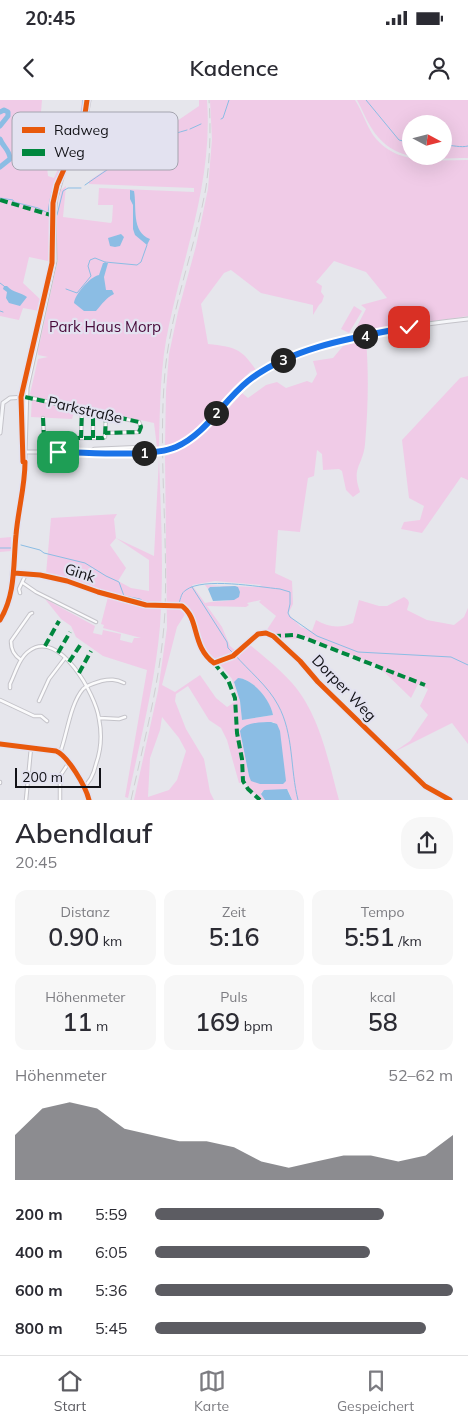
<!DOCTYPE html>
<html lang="de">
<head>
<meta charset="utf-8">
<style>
	:root { --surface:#fff; --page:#f7f7f7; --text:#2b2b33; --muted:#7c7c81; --line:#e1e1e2; --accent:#5c5c62 }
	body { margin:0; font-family:Mulish,sans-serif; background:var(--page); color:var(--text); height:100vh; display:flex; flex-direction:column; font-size:19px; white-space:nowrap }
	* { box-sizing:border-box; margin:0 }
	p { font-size:16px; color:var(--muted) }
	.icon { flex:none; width:28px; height:28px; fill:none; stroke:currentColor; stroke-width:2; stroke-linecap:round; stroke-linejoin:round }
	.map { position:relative; height:700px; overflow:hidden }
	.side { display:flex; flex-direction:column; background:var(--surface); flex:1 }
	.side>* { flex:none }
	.needle { width:32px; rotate:97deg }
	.fabs { position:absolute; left:402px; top:15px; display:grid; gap:10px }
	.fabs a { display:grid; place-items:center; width:50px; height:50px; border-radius:50%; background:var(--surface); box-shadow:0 5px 20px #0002; font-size:25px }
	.scale { position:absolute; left:15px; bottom:12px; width:86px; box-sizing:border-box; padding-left:5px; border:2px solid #121217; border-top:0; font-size:14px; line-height:18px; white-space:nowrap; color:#121217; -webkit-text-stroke:4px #e3e2f0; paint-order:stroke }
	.pin { position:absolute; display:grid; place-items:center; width:42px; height:42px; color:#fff; margin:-21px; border-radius:10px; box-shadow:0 2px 8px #0006 }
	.km { position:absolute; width:25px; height:25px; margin:-12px; border-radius:50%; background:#222; color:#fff; font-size:14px; line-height:25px; text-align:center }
	.round { display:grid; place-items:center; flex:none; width:52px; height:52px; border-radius:20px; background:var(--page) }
	.summary { display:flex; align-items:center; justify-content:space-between; height:85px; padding:0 15px }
	h1 { font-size:28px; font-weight:600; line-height:38px }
	.metrics { display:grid; grid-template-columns:repeat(3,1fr); gap:8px; height:85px; padding:5px 15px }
	.metrics div { display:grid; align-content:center; border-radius:12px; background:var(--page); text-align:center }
	.metrics b { font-size:25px; font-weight:600 }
	.metrics small { font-size:14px; font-weight:400 }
	.metrics p { font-size:14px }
	.chart { height:140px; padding:10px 15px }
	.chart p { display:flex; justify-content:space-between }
	.chart svg { width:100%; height:90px; margin-top:5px; fill:var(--accent); opacity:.7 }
	ul { padding:0 15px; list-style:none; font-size:16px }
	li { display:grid; grid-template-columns:80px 60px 1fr; align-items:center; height:38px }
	li i { height:12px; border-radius:6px; background:var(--accent) }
	.status { display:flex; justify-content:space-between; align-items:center; height:35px; padding:0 25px; background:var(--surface); direction:ltr }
	.status svg { height:14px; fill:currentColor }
	header { display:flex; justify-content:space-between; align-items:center; height:65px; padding:0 15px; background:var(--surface); font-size:22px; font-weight:600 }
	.tabs { display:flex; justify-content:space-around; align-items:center; height:70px; border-top:1px solid var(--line); background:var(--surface); font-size:14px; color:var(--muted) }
	.tabs a { display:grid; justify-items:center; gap:2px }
	.tabs .current { color:var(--accent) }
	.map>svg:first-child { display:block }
</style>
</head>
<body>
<div class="status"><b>20:45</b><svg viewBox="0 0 49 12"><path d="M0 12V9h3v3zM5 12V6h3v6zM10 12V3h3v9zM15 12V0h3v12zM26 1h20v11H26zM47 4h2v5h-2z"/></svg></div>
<header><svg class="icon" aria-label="back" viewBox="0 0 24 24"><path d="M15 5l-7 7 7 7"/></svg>Kadence<svg class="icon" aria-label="person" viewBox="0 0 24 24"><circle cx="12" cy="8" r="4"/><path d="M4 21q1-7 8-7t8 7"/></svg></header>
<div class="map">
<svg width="468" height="700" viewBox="0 0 468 700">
	<rect width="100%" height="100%" fill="#e6e6ec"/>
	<path fill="#f0cbe7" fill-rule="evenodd" d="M0 0H42L41 12 48 76 54 78C66 52 79 28 82 0H87L85 13 80 34 59 79 50 114 57 117 61 90 66 86 63 117 111 123 112 121 113 105H98L99 88 194 92V88L89 84V81L199 6V0H207C213 78 185 151 169 225 160 266 160 306 159 347H157L154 323 54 301V304L75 309 72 319 31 317 32 296 30 294 38 259 48 257 38 255V251L58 160 48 161 29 157 23 183 42 201 39 211 23 208 19 220 0 216Z
		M210 0H355C362 11 366 24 373 35 396 66 434 60 468 60V216L401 226 352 236 366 209 361 205 387 198 366 172 334 161 316 182 322 186 321 192 324 196 322 202 319 205 313 215V205L261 193 231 170 224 173 201 204 208 244C235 247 241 248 256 270L251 271 222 300 228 309 242 293 248 298 266 285 277 282 286 288 307 281 312 283 317 274 313 261 333 258 343 246 366 240C369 274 368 310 365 344 363 366 351 367 360 392L353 397 346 390 342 371 339 369 323 370 322 354 317 350 314 376 308 378 300 432 278 430 275 473 292 481 293 504 288 514 301 527 312 531 316 520C328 527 339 529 353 523L359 500 379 506H387L404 497 408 500 409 503 407 510 427 520 454 525 464 517 468 508V644L452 623 394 652 410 641 428 615 420 606 428 589 418 584 411 598 377 565 303 536 304 539 277 538 266 531 276 516 259 502 261 500 247 503 249 505 246 507 207 506 222 527 230 546 236 551 223 558 216 560 203 548 196 525 189 508 177 527 162 585 175 592 200 575 216 598 227 607 238 600 232 579 219 563 231 558 249 544C263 556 280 569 292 583 320 615 328 660 339 700H292L288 690 261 692 265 700H261L248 687 245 682 239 683 227 640 221 628 209 620 188 586 176 594 175 601 186 629 204 659 210 692 214 700H134L158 591 167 528 165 356 169 355 165 347 166 291 169 254 178 212 196 146 208 89 212 39ZM215 481 262 485 257 487 205 485 208 489 210 487 220 486 240 492 238 497C230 503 215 500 205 503L192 485ZM238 578C254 579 270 601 273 615L242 620 240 601 234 584ZM162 617 179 638 186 651 177 680 169 690 148 697 150 658 160 630ZM266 622H274L283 684H275L249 676 241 638 246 626Z
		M357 0H468V58C437 58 401 64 378 37 369 27 363 11 357 0ZM411 24H444V56H411Z
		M354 206 362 211 349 233 341 229Z
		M468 276V380L461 377 422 433 401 429 404 422 420 420 424 406 409 398 402 340 460 278Z
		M159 358C161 414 164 470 160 526 155 584 140 641 128 698L125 697 147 570 103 556 76 537 71 526 61 519 45 499 95 526 93 533 102 535 103 530 121 534 120 540 132 543 134 538H141L103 528 104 525 101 524 108 497 152 508 153 504 97 490 69 479 46 474 51 418 117 414 114 419 116 438 154 456ZM116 438 149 460V491L131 488 118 481 126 468 110 445Z
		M11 437V451L0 452V438Z"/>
	<path fill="#8bbde4" d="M130 90 134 91C137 107 131 132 150 139L147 145 135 135 133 129V105L130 99Z
		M121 134 124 137 120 146 115 147 110 146 108 138Z
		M103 163H108L104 177 106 190H112L114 194C106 198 102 204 96 211H84L74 203C75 195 89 177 99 175Z
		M4 186H7C13 193 21 192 27 197L20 206 9 203 6 198 7 192 3 189Z
		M235 486 238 487 240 492 239 497 234 500 213 501 208 489 210 487Z
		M238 578C254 579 271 601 273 615L242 620 240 601 234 582Z
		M271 622 277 624 280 631 286 681 283 684H260L251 681 249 676 240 631C245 622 262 622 271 622Z
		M287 689 292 700H265L261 694 264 690Z"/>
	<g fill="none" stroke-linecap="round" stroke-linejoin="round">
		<path stroke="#8bbde4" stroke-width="1" d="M366 0 399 40 411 43
			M221 19 223 18 229 0
			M190 29 201 24
			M444 45C452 45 461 48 468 46
			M85 85C117 63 149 40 187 30
			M0 98 13 100 14 102 38 108 46 112
			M48 113C52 71 80 42 83 0
			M57 115 63 91 68 88H81
			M105 163V162L137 165 141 162 147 145
			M0 183 4 186
			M66 189 77 193 91 176 88 166 90 160 95 158 105 162
			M0 211 3 212
			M21 445 40 450 44 453 85 463 106 476 119 482 124 496 140 499 143 501 149 502
			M0 448H11
			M192 487 227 542 228 548 233 553
			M179 503C181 498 181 493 186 490 203 477 259 487 280 489L290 492V504L288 513 290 517 317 536 358 552 451 557 468 565
			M235 555C249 571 268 586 278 605 294 634 290 669 298 700"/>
		<path stroke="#8bbde4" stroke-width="5" d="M0 12 4 10 8 12V16L0 26
			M0 39C3 47 10 50 10 59L0 67"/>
		<path stroke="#c6c6cc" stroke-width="2.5" stroke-dasharray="2.5 1" stroke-linecap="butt" d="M152 505 175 506"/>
		<defs>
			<path id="street" d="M27 297 139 322 141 327 139 332 105 333
				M43 318 44 338H103L105 337 106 315
				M81 338 82 309
				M93 338V312
				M91 351 94 349 141 347
				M14 473C32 475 49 476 67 481 95 488 123 504 152 505
				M23 483 36 492 96 522
				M20 493 19 489 26 474
				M175 506C196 507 194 533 200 548 203 554 209 559 214 563L233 556 258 534 266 533 273 536 300 561 318 582 425 686 450 700
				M21 560C14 555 11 550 11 541L30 514 32 513
				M10 588V584C15 574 19 558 29 551 59 528 96 595 99 619 102 634 101 650 96 664 94 673 91 682 83 687
				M0 600 34 616H41L47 621
				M39 601 49 579 65 558
				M100 618 119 619 125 617
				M0 644 56 651C68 656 86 687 89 700
				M60 653C67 635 70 604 83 589 87 585 95 583 101 581 110 579 116 579 124 583
				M0 682V683
				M26 700 31 648
				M60 700V676L68 664"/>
			<path id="secondary" d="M0 333 3 303 10 298 25 297
				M170 349C205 337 222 301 250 280 301 241 404 226 468 219
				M25 352H156
				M0 520 10 496 16 434 24 386 27 288 55 161 54 116 56 98 63 74 84 28 89 0"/>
		</defs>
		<use href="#street" stroke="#c4c3c9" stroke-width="4.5"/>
		<use href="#secondary" stroke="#c4c3c9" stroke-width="5"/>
		<use href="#street" stroke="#fbfbfc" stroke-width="2.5"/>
		<use href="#secondary" stroke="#f5f6f9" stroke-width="3"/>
		<path stroke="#cfcfd2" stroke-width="1" stroke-dasharray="10 5" stroke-linecap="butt" d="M131 700C145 637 162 574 165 510 168 431 158 351 165 272 171 208 195 149 206 87 210 58 211 29 209 0"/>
		<defs>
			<path id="secondary-bridge" d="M156 352 170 349"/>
		</defs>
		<use href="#secondary-bridge" stroke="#c4c3c9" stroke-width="5" stroke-linecap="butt"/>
		<use href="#secondary-bridge" stroke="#f5f6f9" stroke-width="3"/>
		<path stroke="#00873e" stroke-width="4" stroke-dasharray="8 4" stroke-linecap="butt" d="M0 100 54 116
			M25 297 139 322 141 327 139 332 105 333
			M43 318 44 338H103L105 337 106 315
			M81 338 82 309
			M93 338V312
			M273 536 295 535 307 539 425 585
			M45 546 59 521
			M58 553 70 532
			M69 562 81 544
			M214 563 228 580 235 598 237 633 242 659 243 681 248 689 260 700
			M79 573 91 551"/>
		<defs>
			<path id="cycleway" d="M14 473 40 475 67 481 98 492 146 505 182 506C200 519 191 546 214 563L233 556 258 534 266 533 273 536 300 561 318 582 425 686 450 700
				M0 520C16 494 13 464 16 435 18 410 25 387 25 362H23L21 297 52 163 53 103 57 85 77 40 84 21 87 0
				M0 644 56 651C68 656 86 687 89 700"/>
		</defs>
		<use href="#cycleway" stroke="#e3e2f0" stroke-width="8"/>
		<use href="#cycleway" stroke="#e8590c" stroke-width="5"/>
	</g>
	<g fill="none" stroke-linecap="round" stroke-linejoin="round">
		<defs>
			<path id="route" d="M58 352C88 352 150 358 176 347 206 334 223 301 248 281 291 247 356 237 409 227"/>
		</defs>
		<use href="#route" stroke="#fff" stroke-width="10"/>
		<use href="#route" stroke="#1a73e8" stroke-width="6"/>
	</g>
	<g text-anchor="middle" stroke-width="4.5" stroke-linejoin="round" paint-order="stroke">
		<g font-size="15" fill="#480a3a" stroke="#e3e2f0">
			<text x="105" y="232">Park Haus Morp</text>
		</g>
		<g font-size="15" fill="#121217" stroke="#e3e2f0">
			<text transform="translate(85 310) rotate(13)" y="5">Parkstraße</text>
			<text transform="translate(80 473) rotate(18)" y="5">Gink</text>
			<text transform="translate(344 588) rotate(46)" y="5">Dorper Weg</text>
		</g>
	</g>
	<rect x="12" y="12" width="166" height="58" rx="8" fill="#e3e2f0" stroke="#a4a4af" stroke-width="1"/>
	<rect x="22" y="27" width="23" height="6" fill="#e8590c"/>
	<rect x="22" y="49" width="23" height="7" fill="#00873e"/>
	<g font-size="14" fill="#121217">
		<text x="54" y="35">Radweg</text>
		<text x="54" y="57">Weg</text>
	</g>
</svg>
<div class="fabs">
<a><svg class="needle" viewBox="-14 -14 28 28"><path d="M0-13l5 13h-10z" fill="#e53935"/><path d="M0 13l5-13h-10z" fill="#7c7c81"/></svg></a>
</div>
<div class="scale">200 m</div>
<div class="pin" style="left:58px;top:352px;background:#1e9e55"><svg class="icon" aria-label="arrive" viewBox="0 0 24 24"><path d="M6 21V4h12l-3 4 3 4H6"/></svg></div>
<div class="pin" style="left:409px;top:227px;background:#d93025"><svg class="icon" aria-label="check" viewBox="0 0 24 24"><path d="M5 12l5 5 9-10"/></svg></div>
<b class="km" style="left:144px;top:353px">1</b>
<b class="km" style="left:216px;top:313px">2</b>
<b class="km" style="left:283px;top:260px">3</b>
<b class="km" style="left:365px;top:236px">4</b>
</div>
<section class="side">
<div class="summary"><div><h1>Abendlauf</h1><p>20:45</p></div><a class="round"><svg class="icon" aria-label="share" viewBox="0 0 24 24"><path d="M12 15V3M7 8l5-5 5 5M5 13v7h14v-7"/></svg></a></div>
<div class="metrics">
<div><p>Distanz</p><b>0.90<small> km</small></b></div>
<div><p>Zeit</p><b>5:16</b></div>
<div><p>Tempo</p><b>5:51<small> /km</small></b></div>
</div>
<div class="metrics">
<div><p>Höhenmeter</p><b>11<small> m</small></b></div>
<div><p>Puls</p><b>169<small> bpm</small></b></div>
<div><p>kcal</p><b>58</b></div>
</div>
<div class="chart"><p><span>Höhenmeter</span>52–62 m</p>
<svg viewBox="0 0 160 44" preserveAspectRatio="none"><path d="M0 44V22L10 9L20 6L30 9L40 19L50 22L60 25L70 25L80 28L90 35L100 38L110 35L120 32L130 32L140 35L150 32L160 22V44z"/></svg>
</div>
<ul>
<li><b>200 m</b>5:59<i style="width:77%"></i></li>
<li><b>400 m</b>6:05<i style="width:72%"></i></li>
<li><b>600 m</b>5:36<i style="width:100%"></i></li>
<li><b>800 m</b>5:45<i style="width:91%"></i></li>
</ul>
</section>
<nav class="tabs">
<a class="current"><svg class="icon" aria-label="home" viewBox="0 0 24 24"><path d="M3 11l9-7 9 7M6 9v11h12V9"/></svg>Start</a>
<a><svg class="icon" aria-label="map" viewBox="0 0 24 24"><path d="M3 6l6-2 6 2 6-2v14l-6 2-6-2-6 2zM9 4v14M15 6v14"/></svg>Karte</a>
<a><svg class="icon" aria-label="saved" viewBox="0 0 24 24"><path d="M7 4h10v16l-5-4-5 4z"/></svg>Gespeichert</a>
</nav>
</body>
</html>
